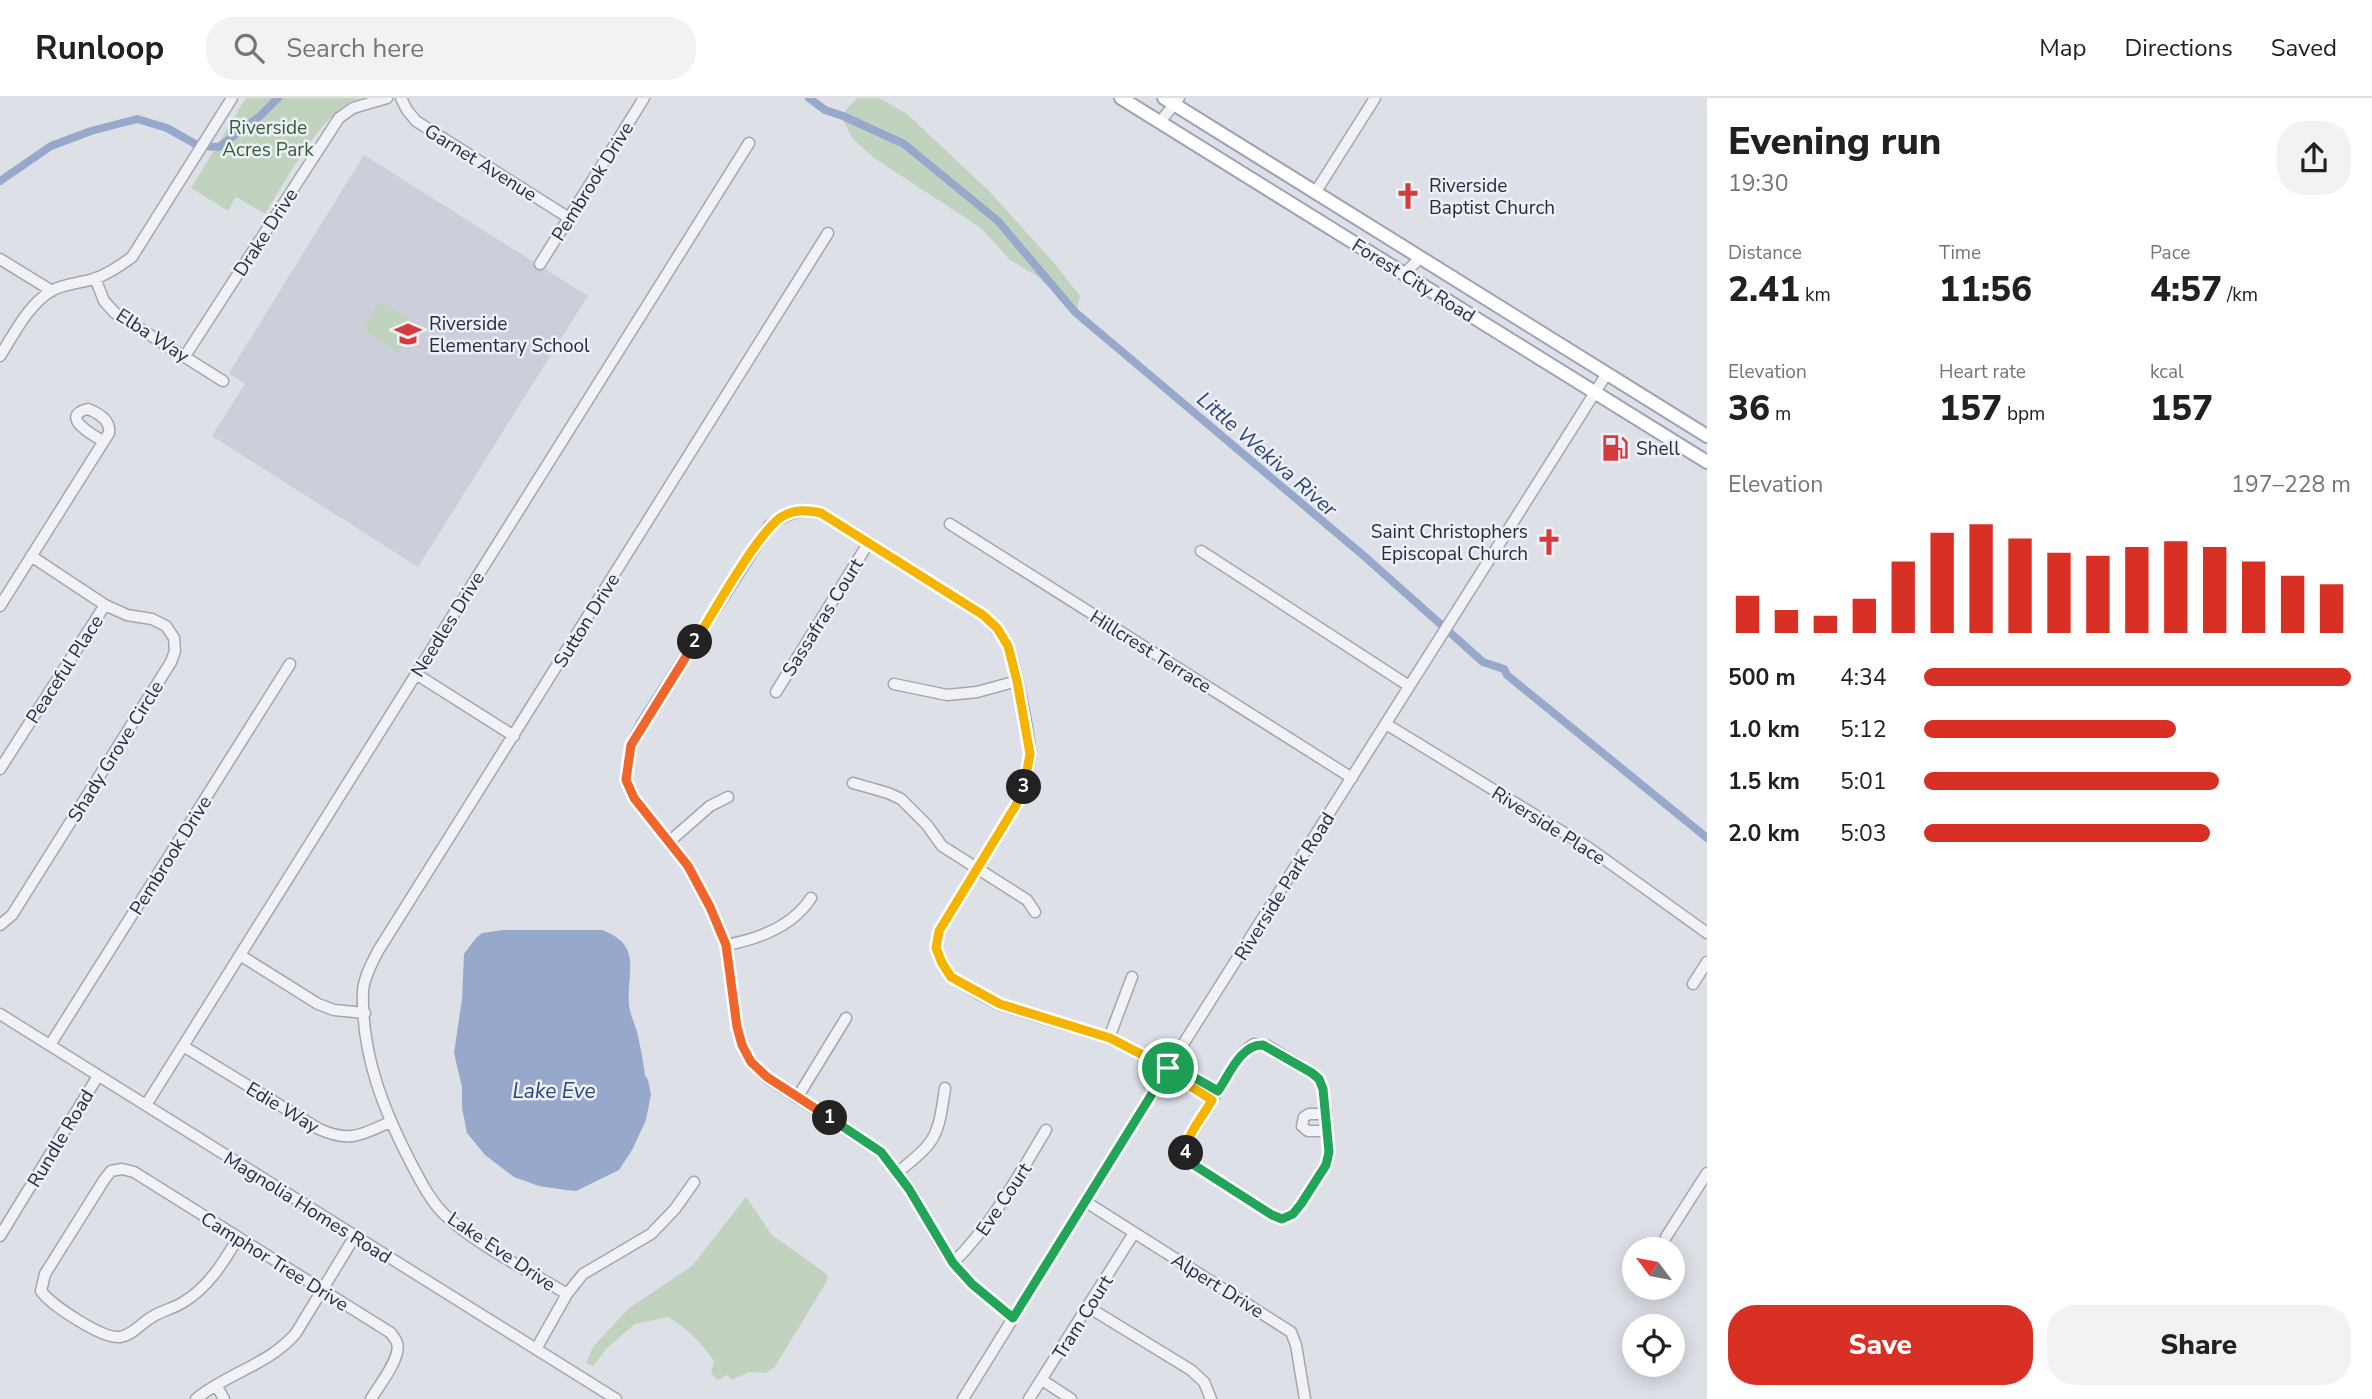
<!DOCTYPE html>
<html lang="en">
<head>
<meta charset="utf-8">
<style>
	:root { --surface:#fff; --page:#f2f2f2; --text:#202124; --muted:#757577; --line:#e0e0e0; --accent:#d93025 }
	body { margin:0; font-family:"Nunito Sans",sans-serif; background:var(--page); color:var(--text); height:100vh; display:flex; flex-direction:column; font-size:26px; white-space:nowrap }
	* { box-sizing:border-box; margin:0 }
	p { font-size:23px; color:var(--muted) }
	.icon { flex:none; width:38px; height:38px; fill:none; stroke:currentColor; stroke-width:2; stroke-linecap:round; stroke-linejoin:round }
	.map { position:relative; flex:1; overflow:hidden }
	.panel { display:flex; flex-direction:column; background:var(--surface); width:665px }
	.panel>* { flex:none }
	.needle { width:46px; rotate:302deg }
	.buttons { position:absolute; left:1622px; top:1139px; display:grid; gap:14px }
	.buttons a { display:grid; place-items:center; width:63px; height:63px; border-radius:50%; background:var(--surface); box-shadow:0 4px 18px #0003; font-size:35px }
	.pin { position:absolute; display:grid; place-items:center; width:60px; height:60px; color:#fff; margin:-30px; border:4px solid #fff; border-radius:50%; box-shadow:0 2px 7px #0007 }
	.km { position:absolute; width:35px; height:35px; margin:-18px; border-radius:50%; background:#222; color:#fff; font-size:19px; line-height:35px; text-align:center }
	.round { display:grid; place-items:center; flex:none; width:74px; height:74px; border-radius:28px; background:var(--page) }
	.headline { display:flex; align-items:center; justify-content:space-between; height:119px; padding:0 21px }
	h1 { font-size:38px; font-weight:800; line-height:52px }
	.metrics { display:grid; grid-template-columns:repeat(3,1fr); gap:10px; height:119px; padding:7px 21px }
	.metrics div { display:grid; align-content:center }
	.metrics b { font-size:35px; font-weight:800 }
	.metrics small { font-size:19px; font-weight:400 }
	.metrics p { font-size:19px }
	.chart { height:196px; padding:14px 21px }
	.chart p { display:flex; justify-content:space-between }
	.chart svg { width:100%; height:126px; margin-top:7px; stroke:var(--accent); stroke-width:6 }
	.button { display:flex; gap:14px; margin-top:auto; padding:14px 21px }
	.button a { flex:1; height:80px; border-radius:28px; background:var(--accent); color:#fff; font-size:28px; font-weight:800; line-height:80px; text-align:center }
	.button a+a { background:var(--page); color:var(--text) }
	ul { padding:0 21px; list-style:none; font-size:23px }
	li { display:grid; grid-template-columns:112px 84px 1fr; align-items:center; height:52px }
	li i { height:18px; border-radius:9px; background:var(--accent) }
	header { display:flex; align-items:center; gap:42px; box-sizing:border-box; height:98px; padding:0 35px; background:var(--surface); border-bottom:2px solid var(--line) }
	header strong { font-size:33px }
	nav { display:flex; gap:38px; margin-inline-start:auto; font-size:24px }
	.search { width:490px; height:63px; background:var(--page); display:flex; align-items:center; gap:18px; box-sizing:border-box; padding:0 24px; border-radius:28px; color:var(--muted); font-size:26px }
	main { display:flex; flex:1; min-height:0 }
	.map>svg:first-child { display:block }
</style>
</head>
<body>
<header>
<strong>Runloop</strong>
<div class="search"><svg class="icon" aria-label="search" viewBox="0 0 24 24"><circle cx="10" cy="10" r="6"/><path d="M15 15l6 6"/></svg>Search here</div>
<nav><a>Map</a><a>Directions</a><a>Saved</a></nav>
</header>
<main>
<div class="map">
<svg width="1707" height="1301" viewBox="0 0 1707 1301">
	<rect width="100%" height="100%" fill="#dee0e8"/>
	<path fill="#cccfda" d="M364 57 588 198 418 469 212 338 245 286 229 275Z"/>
	<path fill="#c1d3be" d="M246 0H360C321 13 287 82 265 116L236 99 228 113 191 90Z
		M857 0H879L907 16 989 93 1055 166 1080 198 1077 212 1075 214 1037 178 1010 162 981 130 874 60 853 41 842 20 845 13Z
		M380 203 416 225 398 254 362 231Z
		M746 1099 772 1137 828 1177 827 1183 774 1270 765 1275 749 1274 732 1282 727 1277 718 1282 711 1275 714 1263C701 1244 688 1231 668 1219L635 1226 607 1250 593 1268 586 1265 593 1249 628 1211 692 1168Z"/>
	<path fill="#96a9ca" d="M503 832H602C644 847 626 875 629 907 630 917 636 928 638 938 641 951 643 964 645 977L648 982 651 996 646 1022 632 1052 619 1072 576 1093 566 1092 539 1088 514 1079 485 1057 467 1035 462 1010V989L454 955 462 901 464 856 476 840 482 835Z"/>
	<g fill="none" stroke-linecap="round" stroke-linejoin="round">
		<path stroke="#96a9ca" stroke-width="8" d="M809 0 825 12 843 18 904 46 998 123 1075 214 1364 458 1483 564 1504 571 1507 577 1707 740
			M0 83 51 48 91 33 137 21 167 30 199 48 219 49 260 18 278 0"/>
		<defs>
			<path id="minor" d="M401 0 407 12 416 23 569 120
				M1160 24 1179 0
				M1315 95 1375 0
				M0 161 52 193
				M540 166 644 0
				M1404 176 1420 160
				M95 180 104 203 115 215 223 283
				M0 258C14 236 28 207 51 193 63 186 80 185 94 181 108 176 120 168 132 159L232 0
				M185 258 339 20 353 10 387 0
				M950 426 1352 680
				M1201 453 1409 588
				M0 508 109 335C111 322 98 315 88 311 58 318 94 338 103 343
				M416 576 514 638
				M894 586 947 597 977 594 1017 583
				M776 594 869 444
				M1386 626 1589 750 1707 835
				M0 671 105 507
				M853 685 888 695 901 701 927 727 942 748 1027 802 1035 814
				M670 743 710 708 728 699
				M0 827 12 817 171 564 175 553 174 540 166 528 152 521 127 517 105 507 31 458
				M726 847C759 841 792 829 811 800
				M240 857 318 906 334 912 365 915
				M1693 886 1707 864
				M0 916 616 1301
				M1109 940 1132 879
				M1254 946 1268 948 1312 975 1319 981 1323 991 1329 1054 1326 1067 1301 1106 1293 1116 1282 1121 1272 1117 1194 1067C1189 1061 1185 1056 1187 1048 1190 1034 1235 963 1245 953 1248 950 1251 948 1254 946Z
				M50 947 290 566
				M183 948 319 1031C350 1045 361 1037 390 1024
				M1170 972 1184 984 1212 1002
				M797 1000 846 920
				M146 1007 749 45
				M1326 1016H1309L1304 1019 1302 1028 1308 1033H1327
				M898 1074C937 1043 938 1039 945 990
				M1086 1104 1291 1234 1296 1247 1305 1301
				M0 1138 98 978
				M1666 1139 1707 1075
				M238 1140C223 1165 208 1190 182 1205 172 1211 161 1213 152 1219 141 1225 133 1237 120 1239 102 1241 51 1207 41 1193L45 1176 104 1082 111 1073 122 1071 134 1074 391 1235C393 1239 396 1241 397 1245 402 1259 378 1289 371 1301
				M953 1165C993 1125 1017 1080 1046 1032
				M567 1196C531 1174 477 1147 446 1118 431 1104 421 1084 411 1065 383 1011 361 955 363 893 364 879 372 865 378 853L828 135
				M1088 1209 1191 1272 1204 1284 1211 1301
				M1013 1220 972 1186 953 1165 940 1145 910 1091 881 1054 767 980 751 964 742 947 737 929 726 847 710 809 688 768 634 700 626 682 631 647 642 626 769 428C787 415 799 411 821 415L983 517C993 526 1001 535 1007 547 1015 564 1031 641 1030 660 1028 677 1023 691 1016 707L939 833 936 850 942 865 951 879 979 896 1000 907 1109 940 1168 970 1190 977 1218 993
				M536 1251 567 1196 583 1176 651 1136 675 1111 694 1084
				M1042 1282 1071 1301
				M216 1287 224 1301
				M196 1301C227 1275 269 1267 296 1235L355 1138
				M963 1301 1168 970 1606 277
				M1029 1301 1134 1135"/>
			<path id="major" d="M1121 0 1707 364
				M1164 0 1707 338"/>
		</defs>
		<use href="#minor" stroke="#a3a6b2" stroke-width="13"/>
		<use href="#major" stroke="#9ca3b4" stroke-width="16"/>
		<use href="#minor" stroke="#f0f2f6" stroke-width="10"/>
		<use href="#major" stroke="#fff" stroke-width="12"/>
	</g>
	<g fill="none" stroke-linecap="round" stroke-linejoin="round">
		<defs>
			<path id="split-1" d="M830 1020 881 1054 909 1091 953 1165 972 1186 1013 1220 1168 970"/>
			<path id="split-2" d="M695 544 631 647 626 682 634 700 688 768 710 809 726 847 737 929 742 947 751 964 767 979 830 1020"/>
			<path id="split-3" d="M695 544C712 517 760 430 783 418 796 411 807 412 821 415L983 517 997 530 1008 548 1017 583 1030 656 1024 689"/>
			<path id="split-4" d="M1024 689 1016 707 939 833 936 850 942 865 951 879 1000 906 1110 940 1168 970 1184 984 1212 1002C1204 1017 1185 1038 1186 1055"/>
			<path id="split-5" d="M1168 970 1190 977 1218 993C1229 977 1241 946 1263 947L1312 975 1319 981 1323 991 1329 1054 1326 1067 1301 1106 1293 1116 1282 1121 1272 1117 1194 1067 1186 1055"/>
		</defs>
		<use href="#split-1" stroke="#fff" stroke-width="14"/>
		<use href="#split-2" stroke="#fff" stroke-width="14"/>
		<use href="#split-3" stroke="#fff" stroke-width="14"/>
		<use href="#split-4" stroke="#fff" stroke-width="14"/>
		<use href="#split-5" stroke="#fff" stroke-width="14"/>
		<use href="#split-1" stroke="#22a559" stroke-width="9"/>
		<use href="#split-2" stroke="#f0652b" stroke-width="9"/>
		<use href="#split-3" stroke="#f5b400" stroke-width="9"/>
		<use href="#split-4" stroke="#f5b400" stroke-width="9"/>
		<use href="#split-5" stroke="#22a559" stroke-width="9"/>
	</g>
	<defs>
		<symbol id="church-bare" viewBox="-9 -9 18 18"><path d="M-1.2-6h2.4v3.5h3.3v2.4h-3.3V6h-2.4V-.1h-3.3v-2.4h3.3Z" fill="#d53b3d" stroke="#edf0f6" stroke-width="2.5" paint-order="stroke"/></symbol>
		<symbol id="school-bare" viewBox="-9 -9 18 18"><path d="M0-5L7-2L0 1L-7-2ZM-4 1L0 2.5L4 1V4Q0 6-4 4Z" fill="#d53b3d" stroke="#edf0f6" stroke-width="2.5" paint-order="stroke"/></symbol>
		<symbol id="fuel-bare" viewBox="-9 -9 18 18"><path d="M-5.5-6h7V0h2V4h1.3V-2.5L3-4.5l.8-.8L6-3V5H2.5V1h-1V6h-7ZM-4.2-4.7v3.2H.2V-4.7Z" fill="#d53b3d" stroke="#edf0f6" stroke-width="2.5" paint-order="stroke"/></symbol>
	</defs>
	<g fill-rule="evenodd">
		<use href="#church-bare" x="1389" y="79" width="38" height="38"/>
		<use href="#school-bare" x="389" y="217" width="38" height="38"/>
		<use href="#fuel-bare" x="1596" y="331" width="38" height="38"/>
		<use href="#church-bare" x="1530" y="425" width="38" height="38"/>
	</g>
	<g text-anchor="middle" stroke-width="5" stroke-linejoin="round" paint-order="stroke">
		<g font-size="19" fill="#355c33" stroke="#edf0f6">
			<text x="268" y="36">Riverside<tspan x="268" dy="22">Acres Park</tspan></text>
		</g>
		<g font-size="19" fill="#262c40" stroke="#edf0f6">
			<text transform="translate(481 64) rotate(32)" y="7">Garnet Avenue</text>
			<text transform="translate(592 83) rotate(-58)" y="7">Pembrook Drive</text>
			<text transform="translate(265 134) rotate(-57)" y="7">Drake Drive</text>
			<text transform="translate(1414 182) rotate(32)" y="7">Forest City Road</text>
			<text transform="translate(153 237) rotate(33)" y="7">Elba Way</text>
			<text transform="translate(822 519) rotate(-58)" y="7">Sassafras Court</text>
			<text transform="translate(586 522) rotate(-58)" y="7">Sutton Drive</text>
			<text transform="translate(447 526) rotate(-58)" y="7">Needles Drive</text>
			<text transform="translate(1151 553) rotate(32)" y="7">Hillcrest Terrace</text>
			<text transform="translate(64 571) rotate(-57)" y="7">Peaceful Place</text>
			<text transform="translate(115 653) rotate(-58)" y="7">Shady Grove Circle</text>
			<text transform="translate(1549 727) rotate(32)" y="7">Riverside Place</text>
			<text transform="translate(170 757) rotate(-58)" y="7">Pembrook Drive</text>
			<text transform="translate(1284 788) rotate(-58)" y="7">Riverside Park Road</text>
			<text transform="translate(283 1009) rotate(31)" y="7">Edie Way</text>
			<text transform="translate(60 1040) rotate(-59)" y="7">Rundle Road</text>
			<text transform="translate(1003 1101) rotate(-56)" y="7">Eve Court</text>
			<text transform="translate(308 1109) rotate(32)" y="7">Magnolia Homes Road</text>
			<text transform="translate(502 1153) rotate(34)" y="7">Lake Eve Drive</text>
			<text transform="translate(275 1163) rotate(32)" y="7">Camphor Tree Drive</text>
			<text transform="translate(1218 1187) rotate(32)" y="7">Alpert Drive</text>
			<text transform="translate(1082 1219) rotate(-58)" y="7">Tram Court</text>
		</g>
		<g font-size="19" fill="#262c40" stroke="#edf0f6" text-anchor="start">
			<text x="1429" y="94">Riverside<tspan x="1429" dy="22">Baptist Church</tspan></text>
			<text x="429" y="232">Riverside<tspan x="429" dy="22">Elementary School</tspan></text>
			<text x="1636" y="357">Shell</text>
			<text x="1528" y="440" text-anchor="end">Saint Christophers<tspan x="1528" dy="22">Episcopal Church</tspan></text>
		</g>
		<g font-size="21" font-style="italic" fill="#2e4475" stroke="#edf0f6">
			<text transform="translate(1267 356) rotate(41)" y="7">Little Wekiva River</text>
			<text x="554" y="1000">Lake Eve</text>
		</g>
	</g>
</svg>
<div class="buttons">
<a><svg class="needle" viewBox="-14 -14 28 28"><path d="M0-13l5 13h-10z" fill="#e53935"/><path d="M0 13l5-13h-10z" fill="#757577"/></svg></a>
<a><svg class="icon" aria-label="locate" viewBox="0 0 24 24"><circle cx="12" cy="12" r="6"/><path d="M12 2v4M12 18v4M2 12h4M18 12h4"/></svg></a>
</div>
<div class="pin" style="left:1168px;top:970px;background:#1e9e55"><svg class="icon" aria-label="arrive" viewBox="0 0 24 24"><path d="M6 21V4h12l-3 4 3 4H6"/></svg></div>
<b class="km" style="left:830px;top:1020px">1</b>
<b class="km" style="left:695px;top:544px">2</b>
<b class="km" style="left:1024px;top:689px">3</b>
<b class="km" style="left:1186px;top:1055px">4</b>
</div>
<section class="panel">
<div class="headline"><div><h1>Evening run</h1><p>19:30</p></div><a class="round"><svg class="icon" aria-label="share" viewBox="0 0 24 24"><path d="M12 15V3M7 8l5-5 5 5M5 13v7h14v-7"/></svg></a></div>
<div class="metrics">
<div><p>Distance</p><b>2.41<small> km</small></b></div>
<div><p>Time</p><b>11:56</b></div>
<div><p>Pace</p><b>4:57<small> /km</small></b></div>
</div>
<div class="metrics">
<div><p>Elevation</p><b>36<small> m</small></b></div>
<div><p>Heart rate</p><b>157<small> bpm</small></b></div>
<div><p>kcal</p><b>157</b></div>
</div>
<div class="chart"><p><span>Elevation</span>197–228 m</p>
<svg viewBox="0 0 160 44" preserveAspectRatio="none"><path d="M5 44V31M15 44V36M25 44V38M35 44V32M45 44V19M55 44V9M65 44V6M75 44V11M85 44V16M95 44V17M105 44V14M115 44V12M125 44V14M135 44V19M145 44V24M155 44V27"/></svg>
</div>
<ul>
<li><b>500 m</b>4:34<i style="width:100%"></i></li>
<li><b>1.0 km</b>5:12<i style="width:59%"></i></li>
<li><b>1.5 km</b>5:01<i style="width:69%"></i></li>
<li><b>2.0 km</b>5:03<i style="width:67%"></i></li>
</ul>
<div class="button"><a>Save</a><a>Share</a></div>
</section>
</main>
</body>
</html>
